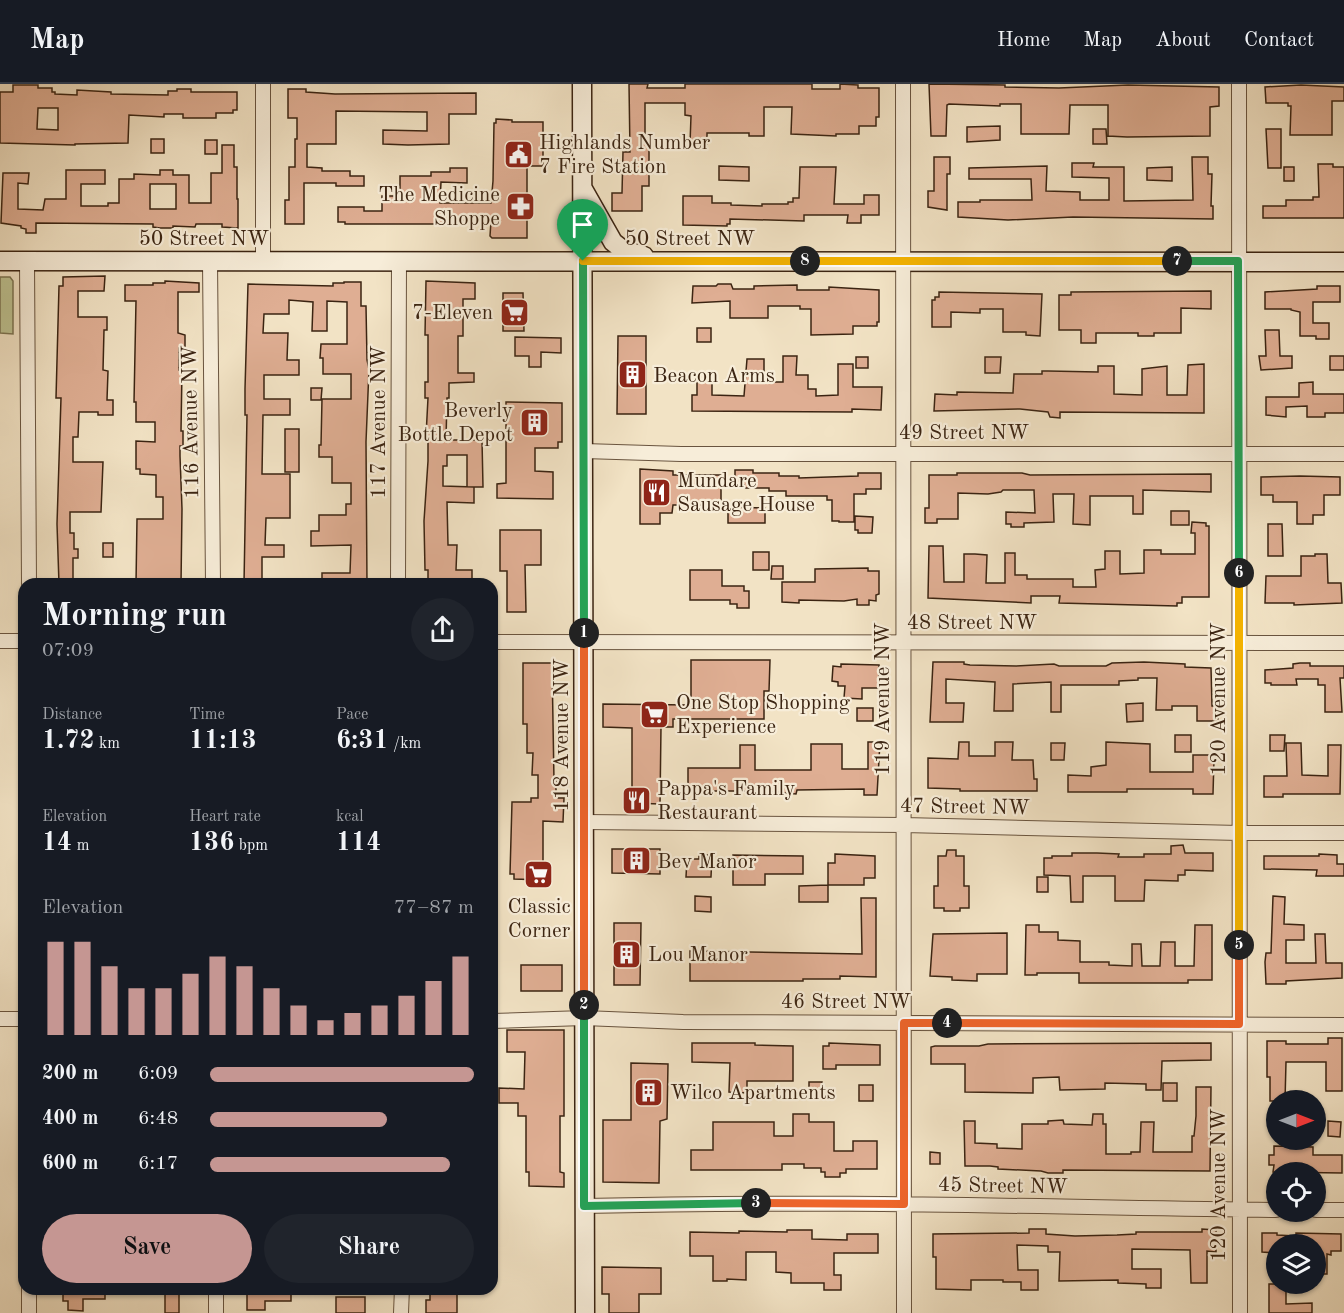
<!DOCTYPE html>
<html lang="en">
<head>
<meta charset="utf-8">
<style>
	:root { --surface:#171b24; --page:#20242c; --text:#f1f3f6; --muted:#9ea1a6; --line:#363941; --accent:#c59692 }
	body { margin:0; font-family:"Old Standard TT",serif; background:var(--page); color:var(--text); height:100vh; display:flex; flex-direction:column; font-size:22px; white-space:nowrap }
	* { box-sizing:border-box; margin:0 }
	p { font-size:20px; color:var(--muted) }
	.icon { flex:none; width:33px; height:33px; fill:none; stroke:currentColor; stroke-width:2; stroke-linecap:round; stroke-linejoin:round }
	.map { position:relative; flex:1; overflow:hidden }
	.drawer { position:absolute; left:18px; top:494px; width:480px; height:717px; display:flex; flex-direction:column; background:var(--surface); border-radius:18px; box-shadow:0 2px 4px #0004 }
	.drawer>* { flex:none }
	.needle { width:39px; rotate:90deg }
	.buttons { position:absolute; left:1266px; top:1006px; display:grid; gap:12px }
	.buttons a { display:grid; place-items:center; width:60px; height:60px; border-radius:50%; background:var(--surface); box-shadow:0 2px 4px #0004; font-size:30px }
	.pin { position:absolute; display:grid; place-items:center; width:51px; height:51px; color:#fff; margin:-62px -26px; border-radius:50% 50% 50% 0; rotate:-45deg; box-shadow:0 0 6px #0007 }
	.pin .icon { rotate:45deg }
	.km { position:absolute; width:30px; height:30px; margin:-15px; border-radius:50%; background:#222; color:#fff; font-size:16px; line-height:30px; text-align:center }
	.round { display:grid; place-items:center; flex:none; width:63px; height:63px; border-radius:32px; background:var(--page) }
	.head { display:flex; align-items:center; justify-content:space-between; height:102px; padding:0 24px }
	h1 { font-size:33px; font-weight:800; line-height:45px }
	.stats { display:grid; grid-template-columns:repeat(3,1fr); gap:9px; height:102px; padding:6px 24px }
	.stats div { display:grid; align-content:center }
	.stats b { font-size:26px; font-weight:800 }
	.stats small { font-size:16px; font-weight:400 }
	.stats p { font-size:16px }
	.chart { height:168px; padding:12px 24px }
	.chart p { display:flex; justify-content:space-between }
	.chart svg { width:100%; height:108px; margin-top:6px; stroke:var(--accent); stroke-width:6 }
	.cta { display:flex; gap:12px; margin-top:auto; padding:12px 24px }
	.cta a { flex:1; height:69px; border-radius:36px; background:var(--accent); color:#111; font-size:24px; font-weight:800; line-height:69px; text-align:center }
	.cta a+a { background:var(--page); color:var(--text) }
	ul { padding:0 24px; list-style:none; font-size:20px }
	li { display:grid; grid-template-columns:96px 72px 1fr; align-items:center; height:45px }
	li i { height:15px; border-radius:8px; background:var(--accent) }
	header { display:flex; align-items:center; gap:36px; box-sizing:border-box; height:84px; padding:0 30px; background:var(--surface); border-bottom:2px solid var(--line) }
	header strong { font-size:28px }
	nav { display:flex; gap:33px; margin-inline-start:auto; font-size:21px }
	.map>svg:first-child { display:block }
</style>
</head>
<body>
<header>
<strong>Map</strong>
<nav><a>Home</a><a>Map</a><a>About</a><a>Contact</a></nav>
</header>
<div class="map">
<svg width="1344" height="1229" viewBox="0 0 1344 1229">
	<rect width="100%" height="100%" fill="#f2e3c5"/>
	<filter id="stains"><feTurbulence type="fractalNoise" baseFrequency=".00333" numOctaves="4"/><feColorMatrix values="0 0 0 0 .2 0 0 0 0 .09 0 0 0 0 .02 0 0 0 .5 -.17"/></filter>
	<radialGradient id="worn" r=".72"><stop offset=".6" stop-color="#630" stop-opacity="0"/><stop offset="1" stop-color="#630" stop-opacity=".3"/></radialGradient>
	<path fill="#bec392" stroke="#7c7452" stroke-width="1.5" d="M0 193H10L13 197V250L0 249Z"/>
	<path fill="#dfae93" stroke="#3b2412" stroke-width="1.5" fill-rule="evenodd" d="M629 0H648L647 4H685V0H812V5H840V0L858 1V4H879V33H876V42H859V50H836V52L791 50 792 23H764V52H749V49H707V60H690L691 32 685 31V19H645V50H649V102H642V127H612V109H622L623 68H630Z
		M929 0 1005 1V3L1059 4 1128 1 1219 3V22L1210 23V52L1127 53 1108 52V21H1070L1069 50H1021V20H1000V22L949 20 947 21 946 52H931Z
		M13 1H38V4H52V8H55V10L77 11V6L111 8V10L168 11V7H177V5H191V8H237V26H233V29H216V34H183V30H164V33L129 31 128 59 75 60V61L0 59V8H13ZM38 24H58V46L37 45Z
		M1301 1 1344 3V17H1332V51H1290L1291 22H1288V19H1266L1265 3Z
		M288 5H306V8L335 10 476 9V30H449V60L408 61 383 60V46L427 47V28L336 27V60H307V83L322 84V87H350V92H364V102H336V99H304V140H285V116H289V83H295V55H297V34H288Z
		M496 35 512 36V38H543V82H527V154H492L490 152 491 137H464V140H345V138H338V123H364V127H382V112H400V92H431V88H450V84H467V99L441 98 440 119H491L493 97 494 39H496Z
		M1000 42V56L967 58V43Z
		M1093 45H1106L1107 60H1093Z
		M1266 45H1281V84H1268Z
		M151 55H164V69H151Z
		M205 56H217V70H205Z
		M222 61H234V83H237V115H238V144L222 143V140H196L195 143 173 142V144H160L153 143V140L36 139V149H26V145L21 144V142L1 139 3 89H29L28 100 18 99V125L43 126 45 115H66V86H105V100H81V122H108V119H119V95H134V90L160 91V86H173V91H189V119H211V89H222ZM150 100H176V125H150Z
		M934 73H950V90H947V126L928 123V107H934Z
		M1192 73H1208V90H1212L1211 122H1213V135L1073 133 1008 136 958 133V118H980V116H1032L1031 95H969V84L1047 82 1046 107 1080 108V116H1109V94L1072 93V79H1094L1093 83H1124V117L1193 116Z
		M1318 80H1333V83H1344V134H1263V122H1286V116H1313V113H1319Z
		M719 82 749 83V97L719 96Z
		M800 83H836L834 120H864V111H879V131H861V139H847L848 131H804V137L730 135V140H727V142L683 141V112H712V119H731V121L762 122V120H788V118H793V114H799Z
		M1172 83V97L1147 96V84Z
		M1284 83H1294V97H1284Z
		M105 192 104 207H78V233H107V246H104L103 286 108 287 107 316H113V331H98V328H79L78 353H73V378H103L101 428H70V449H74V465H78V474H73V500H59L57 440 61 314H56L59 202H63V193Z
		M165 197 199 199V208H178V249L185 251V264H179V286H182L181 347H183V362H180V372L182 425 181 500H136L137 435H163V413H156V391L140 390V385H136V357L155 358V338H136V318H134L136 217H125V201H153V199H165Z
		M426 197 475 199V215H463V252H458V289H474V298L449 299V314H447L446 356H482L483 403H467V371H447V382H443V402L474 403V419L447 418 448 461H457L456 486H472V497H457V500H428V486H425L424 437 428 377V352H426L428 314H425V298H428V251H425Z
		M344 198H361V222H366L367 276 369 285 366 358 367 500H322V489H350L351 461 311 462V447H319V431H346V420H351V399H332V373H319V361H321L322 315H351V290H323V274H320L321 260H347V218L327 217V247H312L313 218 289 216V230H264L263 249H288L287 276H299V291H264V315H290V331H263L262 390H290V434H266L265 461H284V473H262V500H244L247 331H245V305L248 200 333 202V199H344Z
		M718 200H731L733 205H754V202L797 201V206H829V203L879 206V238H877V242H853V250L811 251V225H800V222H768V234H730V217L692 219 693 202H716Z
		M1317 202H1340V218H1313V239H1329V255H1316V252H1300V228L1291 226V225H1265V208L1317 205Z
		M1211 207V225L1181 224V249H1154V252H1138V249H1096V259H1081V246H1059V211H1071V208Z
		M939 208 1042 210 1040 252 1026 251V248H1003V225H980V229L951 228V243H932V216H935V213H939Z
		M503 209H523L524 247H503Z
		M697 244H711V258H697Z
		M1265 246H1279L1280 272H1292V284L1261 286 1259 272H1266Z
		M618 252H646V330H617Z
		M515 253 561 254V269L541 268V283H529V272H515Z
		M783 272H797L796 291H808V305H816V312L838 311V280H853V303H882L881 326 852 325V328L692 327V311H697V289H712V311L744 312 747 275H764V298H783Z
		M1330 272H1344V286H1330Z
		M856 273H868V284H856Z
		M985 273H1001L1000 289H985Z
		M1204 280V329L1060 328V334L1050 333 1048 328 1020 325 934 327 935 310 957 311V308L1013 309 1014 290H1042V287H1048L1098 288V282H1114V310L1142 311V285L1167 282V311H1187L1188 281Z
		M1313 298V310H1344V329H1325V333H1307V322L1286 323V333L1266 331V313H1299V299Z
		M311 304H322L321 316H311Z
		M506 318 562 319V358H558V364H535V387L553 388V415L497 414V400L506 399Z
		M285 345H299V388H285Z
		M640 385 673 387V391H721V426H701V421H673L672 429H660V440H640Z
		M735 386H753V389H779V392H799V394L858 392V389H881V405H866V410H854V438H839V437H832V416H827V412H786V407H769V404H744V401H735Z
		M957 389H1022L1030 391 1211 390V408L1143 406V430H1133V412H1090V441L1073 440 1074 410H1053L1054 438 1024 439V443H1011V440H1006V428L1035 429 1034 406H1003L1001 408 988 410 958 409V435H937V439H925V424H929V391H957Z
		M1300 392 1340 393V411H1324V431H1313V440H1297V418H1273V411H1261V393Z
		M728 423 765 424V439H728Z
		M1171 427H1189V441H1171Z
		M855 432 873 433 872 449H858V446H855Z
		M1192 438 1206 439V442H1209V513H1182V519H1177V522L1059 519 1060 512H1031V519L928 514 929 462H943L944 498H964V470H975L987 471 986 499H1005V469H1015V491H1027V495H1073V503H1096L1095 486 1105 485V467H1120V490L1144 489V466H1161V470H1195V449H1191Z
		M1268 440H1282L1283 472H1268Z
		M500 446H541V481H525L526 528H507V487H500Z
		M103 459H113V473H103Z
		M753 468H769V486H753Z
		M1315 470H1327L1328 499H1341L1342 519 1294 521V519H1265L1266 492H1301V472H1315Z
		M772 482H783V495H771Z
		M868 484V487H879V510L876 511V517L869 516V521H857V515L844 517 799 516V519L782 518V498H815V485Z
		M690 486H722V502H744V507H749V524H737V520H730V516H690Z
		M691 576H770L769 607H764V635H673V643H661L660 720 632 719V644L603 643V620L691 621Z
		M933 578H964V580L970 581 1016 582 1054 580 1059 582H1106L1112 579 1144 578 1185 580V583L1211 584 1212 622H1218V637H1197V622H1172V626H1156L1157 594H1138V596L1119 597V601H1061V628H1051V598L1013 600V627H994L995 598 946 595V619H964L963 638H930Z
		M523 579H552L554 697H556V714H564L563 738 543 737V796L514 795V790H510L512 718H531V714H538V691H532L533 669H527V640H523Z
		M1300 579H1310V582H1344V594H1340L1342 628H1325V601H1318V595H1296L1297 601H1271V599H1265V586L1293 584V580Z
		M841 580 879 581V604H862V615L844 614 845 602H838V598L832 597 833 582 841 583Z
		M1143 619V637L1127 638 1126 620Z
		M857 624H873V637H857Z
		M1175 651H1191V668H1175Z
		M1270 651H1285L1284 667H1270Z
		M868 658H880L877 711H864V705L797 706 796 710 765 707H688V684H740V661H755V686H811V660H842V685H868Z
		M959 658H969V672H995V658H1013L1012 676H1033L1034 695H1037V707H960V705L928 704V674L958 675Z
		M1106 658 1150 660V688H1193V671H1212V675H1214L1213 710H1193V705H1127V708H1068V691L1091 692V683L1106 681Z
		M1051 659H1065L1064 676H1051Z
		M1286 659H1301L1302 691 1328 692V661H1341L1340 710H1283V713H1264V692H1287Z
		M1183 761 1185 769H1213V787L1185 786V791H1178V797L1145 796 1144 817H1115V792H1083V818H1071L1070 792 1044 791V774H1052V772H1072V769H1097L1119 770 1118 773H1144V770H1171V762Z
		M612 765H660V790L612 789Z
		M947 766H956V772H964V802H969V824H960V827H944V824H934V802H938V772H946Z
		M835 770 875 772V794H864V801H828V779H835Z
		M1319 770 1337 771V780H1344V792H1316L1317 786 1264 785V772H1319Z
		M699 771H712L711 793H686L687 775H699Z
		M733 771 803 772V790H765V801H733Z
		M1037 793H1048V808H1037Z
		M828 801V818H799V802Z
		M695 812 711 813V828L695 827Z
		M1273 812 1285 813 1284 840 1304 841V856H1286V879H1316L1315 850H1325L1326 879H1342V894L1286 897V900H1266L1265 878 1266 869H1271Z
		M861 814H876V893L840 892V895H803V897H690V867L862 870Z
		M614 839H641L640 901H614Z
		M1026 841H1039V848H1058V856L1080 857V878H1109V881L1132 882V860H1141L1142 882H1160L1161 858H1175V882H1194L1195 841H1212V896H1188V899H1079V889H1037V891H1025Z
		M1007 849V890H977V897L952 896V893L930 892 933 850Z
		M521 881H562V907H521Z
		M507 946H564V1032H560V1088L564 1089V1103L529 1102V1088H526V1032H518V1019H499V1004L524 1005 525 968H507Z
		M1328 954H1342V1007H1326V978H1286L1285 1017H1270V993H1267V957H1286V960H1328Z
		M692 959H755V961L793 962V997H747V1009L729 1008 730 979 692 978Z
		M829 959 880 961V981H836V985H823V962H829Z
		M1211 959V976L1162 977 1161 1006H1146V1000L1105 999V1005L1060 1006 1059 993 1033 994V1009L965 1008V980H931V963L935 962H979L988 960Z
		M631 979 668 980 667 1035 660 1037 659 1099 603 1098V1036H631Z
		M809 998H822V1014H809Z
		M1163 999H1177V1017H1163Z
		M859 1001H873V1017H859Z
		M1196 1003H1211L1210 1087 1063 1086V1089H1048L1041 1087 998 1085V1083L990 1082H965L964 1037H975V1059L997 1060V1064L1022 1065V1040H1048V1037L1063 1036 1064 1040 1092 1041 1093 1030H1103V1040H1106V1070H1131V1068H1140L1141 1038H1154L1153 1068H1192V1052H1194L1196 1032Z
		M793 1030H809V1038H834V1067H853V1057H877V1085H846V1089H840V1093H825V1088H821V1084H804V1080H782V1086H691V1066H713V1038H774V1052H793Z
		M1328 1037 1341 1038 1340 1053 1328 1052Z
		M1274 1062 1313 1063V1071H1342V1089L1273 1088 1274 1081H1269V1071H1274Z
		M930 1068 940 1069V1080H930Z
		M1029 1145H1046V1150L1075 1152 1117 1151 1136 1150V1148H1202V1145L1216 1146V1168L1207 1167V1199H1191L1190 1166 1132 1165V1185H1161V1204H1146V1200L1118 1199V1196L1059 1197 1060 1168H1048V1162L1017 1161 1018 1186H1038V1206H1021V1198H1003V1196H971V1206L936 1205V1173H933V1150L1029 1149Z
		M787 1146H812V1155L847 1156V1150H878V1169H834V1191H841V1206H824V1199H791V1189L776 1188V1168H746V1196L727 1195V1197H713V1172H690V1148L739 1149V1147L787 1148Z
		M1262 1149H1277V1151L1296 1152V1149L1341 1150V1167H1331V1171L1327 1170V1190H1317L1316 1161H1276V1169L1262 1168Z
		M602 1183 661 1184V1210H639V1229H609V1210H602Z
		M1269 1200H1286V1220L1312 1219V1229H1269Z
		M105 1204V1215H83V1227L68 1226V1217H63V1205Z
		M276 1204H291V1217H265V1226H247V1206Z
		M430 1204H457V1229H426V1216H430Z
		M165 1210H179V1229H165Z
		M336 1213H365V1229H336Z"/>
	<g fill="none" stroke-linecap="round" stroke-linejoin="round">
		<defs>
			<path id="minor" d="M263 0V176
				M903 0 904 1229
				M1239 0 1240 1229
				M27 177 29 500
				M210 177 213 500
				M584 367 681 370H1344
				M398 500 399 176
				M0 557H24
				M492 558 1344 559
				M584 738 904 741 1239 749H1344
				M0 935H24
				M492 937 584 934 683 938 1344 941
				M584 1122C815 1116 1046 1123 1276 1126
				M1316 1126H1344
				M29 1229V1204
				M216 1229V1204
				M401 1229 402 1204"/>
			<path id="secondary" d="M582 0 585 1229
				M583 105 613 158 623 166 644 172
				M0 177 1344 178"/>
		</defs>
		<use href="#minor" stroke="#69543f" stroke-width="16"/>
		<use href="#secondary" stroke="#3b2412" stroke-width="21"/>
		<use href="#minor" stroke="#f7edd9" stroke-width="14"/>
		<use href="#secondary" stroke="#f7edd9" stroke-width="18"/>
	</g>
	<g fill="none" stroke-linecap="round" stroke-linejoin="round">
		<defs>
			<path id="split-1" d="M583 177 584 549"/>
			<path id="split-2" d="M584 549V921"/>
			<path id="split-3" d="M584 921V1122L756 1119"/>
			<path id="split-4" d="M756 1119 904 1120V939H947"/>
			<path id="split-5" d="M947 939 1239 940V861"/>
			<path id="split-6" d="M1239 489V861"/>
			<path id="split-7" d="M1177 177H1238L1239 489"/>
			<path id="split-8" d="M805 177H1177"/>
			<path id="split-9" d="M583 177H805"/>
		</defs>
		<use href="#split-1" stroke="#fff" stroke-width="12"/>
		<use href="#split-2" stroke="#fff" stroke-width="12"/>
		<use href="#split-3" stroke="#fff" stroke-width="12"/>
		<use href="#split-4" stroke="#fff" stroke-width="12"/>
		<use href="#split-5" stroke="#fff" stroke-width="12"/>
		<use href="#split-6" stroke="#fff" stroke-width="12"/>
		<use href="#split-7" stroke="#fff" stroke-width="12"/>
		<use href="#split-8" stroke="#fff" stroke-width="12"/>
		<use href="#split-9" stroke="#fff" stroke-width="12"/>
		<use href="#split-1" stroke="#22a559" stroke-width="8"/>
		<use href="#split-2" stroke="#f0652b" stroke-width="8"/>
		<use href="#split-3" stroke="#22a559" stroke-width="8"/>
		<use href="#split-4" stroke="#f0652b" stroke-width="8"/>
		<use href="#split-5" stroke="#f0652b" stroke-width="8"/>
		<use href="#split-6" stroke="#f5b400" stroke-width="8"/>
		<use href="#split-7" stroke="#22a559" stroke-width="8"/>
		<use href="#split-8" stroke="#f5b400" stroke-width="8"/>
		<use href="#split-9" stroke="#f5b400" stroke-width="8"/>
	</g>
	<defs>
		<symbol id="civic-square" viewBox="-11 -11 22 22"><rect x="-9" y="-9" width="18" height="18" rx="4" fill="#8f2418" stroke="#f7edd9"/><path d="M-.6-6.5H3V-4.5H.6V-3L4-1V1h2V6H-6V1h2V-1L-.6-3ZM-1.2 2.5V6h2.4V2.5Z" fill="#fff"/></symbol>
		<symbol id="pharmacy-square" viewBox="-11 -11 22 22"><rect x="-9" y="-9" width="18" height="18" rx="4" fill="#8f2418" stroke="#f7edd9"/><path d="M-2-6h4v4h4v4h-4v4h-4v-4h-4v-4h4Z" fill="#fff"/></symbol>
		<symbol id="supermarket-square" viewBox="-11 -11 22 22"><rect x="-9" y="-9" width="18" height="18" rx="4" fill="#8f2418" stroke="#f7edd9"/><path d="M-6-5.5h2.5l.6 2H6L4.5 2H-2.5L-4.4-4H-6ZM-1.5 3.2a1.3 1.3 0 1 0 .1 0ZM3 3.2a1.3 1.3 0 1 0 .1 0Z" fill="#fff"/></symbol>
		<symbol id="building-square" viewBox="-11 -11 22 22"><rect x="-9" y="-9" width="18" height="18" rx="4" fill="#8f2418" stroke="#f7edd9"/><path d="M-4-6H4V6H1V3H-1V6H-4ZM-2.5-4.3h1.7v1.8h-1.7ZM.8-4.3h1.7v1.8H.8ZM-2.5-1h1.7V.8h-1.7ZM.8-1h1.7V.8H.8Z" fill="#fff"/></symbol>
		<symbol id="restaurant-square" viewBox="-11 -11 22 22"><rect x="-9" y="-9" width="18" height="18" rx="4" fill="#8f2418" stroke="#f7edd9"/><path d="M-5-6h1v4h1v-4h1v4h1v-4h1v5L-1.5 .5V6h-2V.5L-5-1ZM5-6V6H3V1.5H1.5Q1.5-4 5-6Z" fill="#fff"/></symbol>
	</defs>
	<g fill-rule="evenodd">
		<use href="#civic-square" x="502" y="54" width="33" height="33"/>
		<use href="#pharmacy-square" x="504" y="106" width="33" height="33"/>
		<use href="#supermarket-square" x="498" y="212" width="33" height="33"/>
		<use href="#building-square" x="616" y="274" width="33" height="33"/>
		<use href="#building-square" x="518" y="322" width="33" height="33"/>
		<use href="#restaurant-square" x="640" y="392" width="33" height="33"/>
		<use href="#supermarket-square" x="638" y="614" width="33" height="33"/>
		<use href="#restaurant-square" x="620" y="700" width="33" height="33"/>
		<use href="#building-square" x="620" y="760" width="33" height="33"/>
		<use href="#supermarket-square" x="522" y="774" width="33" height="33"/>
		<use href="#building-square" x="610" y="854" width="33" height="33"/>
		<use href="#building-square" x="632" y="992" width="33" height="33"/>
	</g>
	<g text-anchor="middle" stroke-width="4.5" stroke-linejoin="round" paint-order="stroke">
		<g font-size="21" fill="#3b2412" stroke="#f7edd9" text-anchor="start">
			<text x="539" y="65">Highlands Number<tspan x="539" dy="24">7 Fire Station</tspan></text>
			<text x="500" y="117" text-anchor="end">The Medicine<tspan x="500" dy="24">Shoppe</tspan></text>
			<text x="493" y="235" text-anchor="end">7-Eleven</text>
			<text x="653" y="298">Beacon Arms</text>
			<text x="513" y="333" text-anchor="end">Beverly<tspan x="513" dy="24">Bottle Depot</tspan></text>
			<text x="677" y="403">Mundare<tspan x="677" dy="24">Sausage House</tspan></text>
			<text x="676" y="625">One Stop Shopping<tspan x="676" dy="24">Experience</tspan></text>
			<text x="657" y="711">Pappa's Family<tspan x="657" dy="24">Restaurant</tspan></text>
			<text x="657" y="784">Bev Manor</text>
			<text x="539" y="829" text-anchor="middle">Classic<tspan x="539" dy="24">Corner</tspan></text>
			<text x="648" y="877">Lou Manor</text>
			<text x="670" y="1015">Wilco Apartments</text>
		</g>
		<g font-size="21" fill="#3b2412" stroke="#f7edd9">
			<text x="204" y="161">50 Street NW</text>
			<text x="690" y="161">50 Street NW</text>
			<text transform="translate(190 338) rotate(-91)" y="7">116 Avenue NW</text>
			<text transform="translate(378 338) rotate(-90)" y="7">117 Avenue NW</text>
			<text x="964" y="355">49 Street NW</text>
			<text x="972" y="545">48 Street NW</text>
			<text transform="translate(882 615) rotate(-90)" y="7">119 Avenue NW</text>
			<text transform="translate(1218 615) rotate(-90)" y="7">120 Avenue NW</text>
			<text transform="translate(561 651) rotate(-90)" y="7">118 Avenue NW</text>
			<text transform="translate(965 722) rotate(1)" y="7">47 Street NW</text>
			<text x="846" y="924">46 Street NW</text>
			<text transform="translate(1003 1101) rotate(1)" y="7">45 Street NW</text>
			<text transform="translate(1218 1101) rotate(-90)" y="7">120 Avenue NW</text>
		</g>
	</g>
	<rect width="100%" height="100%" filter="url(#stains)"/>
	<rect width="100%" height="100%" fill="url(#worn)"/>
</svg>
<div class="buttons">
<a><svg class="needle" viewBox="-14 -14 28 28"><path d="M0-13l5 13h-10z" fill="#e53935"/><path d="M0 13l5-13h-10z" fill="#9ea1a6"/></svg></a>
<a><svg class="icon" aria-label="locate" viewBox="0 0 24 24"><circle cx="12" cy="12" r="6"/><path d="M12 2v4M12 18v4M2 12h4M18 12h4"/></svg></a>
<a><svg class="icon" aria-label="layers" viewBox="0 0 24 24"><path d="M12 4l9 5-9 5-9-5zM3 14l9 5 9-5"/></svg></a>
</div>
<div class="pin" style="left:583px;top:177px;background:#1e9e55"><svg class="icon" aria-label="arrive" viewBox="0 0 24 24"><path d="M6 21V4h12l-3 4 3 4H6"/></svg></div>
<b class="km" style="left:584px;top:549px">1</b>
<b class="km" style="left:584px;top:921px">2</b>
<b class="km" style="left:756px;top:1119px">3</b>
<b class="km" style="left:947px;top:939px">4</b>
<b class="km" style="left:1239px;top:861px">5</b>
<b class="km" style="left:1239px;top:489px">6</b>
<b class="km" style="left:1177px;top:177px">7</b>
<b class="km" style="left:805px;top:177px">8</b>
<section class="drawer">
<div class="head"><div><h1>Morning run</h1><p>07:09</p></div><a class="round"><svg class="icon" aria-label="share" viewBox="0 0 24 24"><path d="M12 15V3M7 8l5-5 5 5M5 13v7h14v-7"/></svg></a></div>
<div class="stats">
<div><p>Distance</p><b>1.72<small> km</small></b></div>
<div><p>Time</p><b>11:13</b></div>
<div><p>Pace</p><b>6:31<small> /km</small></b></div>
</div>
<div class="stats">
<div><p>Elevation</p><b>14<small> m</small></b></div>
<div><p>Heart rate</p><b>136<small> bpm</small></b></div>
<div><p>kcal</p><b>114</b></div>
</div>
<div class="chart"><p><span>Elevation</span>77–87 m</p>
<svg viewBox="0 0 160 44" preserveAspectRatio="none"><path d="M5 44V6M15 44V6M25 44V16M35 44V25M45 44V25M55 44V19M65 44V12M75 44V16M85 44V25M95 44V32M105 44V38M115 44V35M125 44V32M135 44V28M145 44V22M155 44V12"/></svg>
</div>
<ul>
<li><b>200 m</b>6:09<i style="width:100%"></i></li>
<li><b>400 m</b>6:48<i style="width:67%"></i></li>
<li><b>600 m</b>6:17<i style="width:91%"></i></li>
</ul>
<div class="cta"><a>Save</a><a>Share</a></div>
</section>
</div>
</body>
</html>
